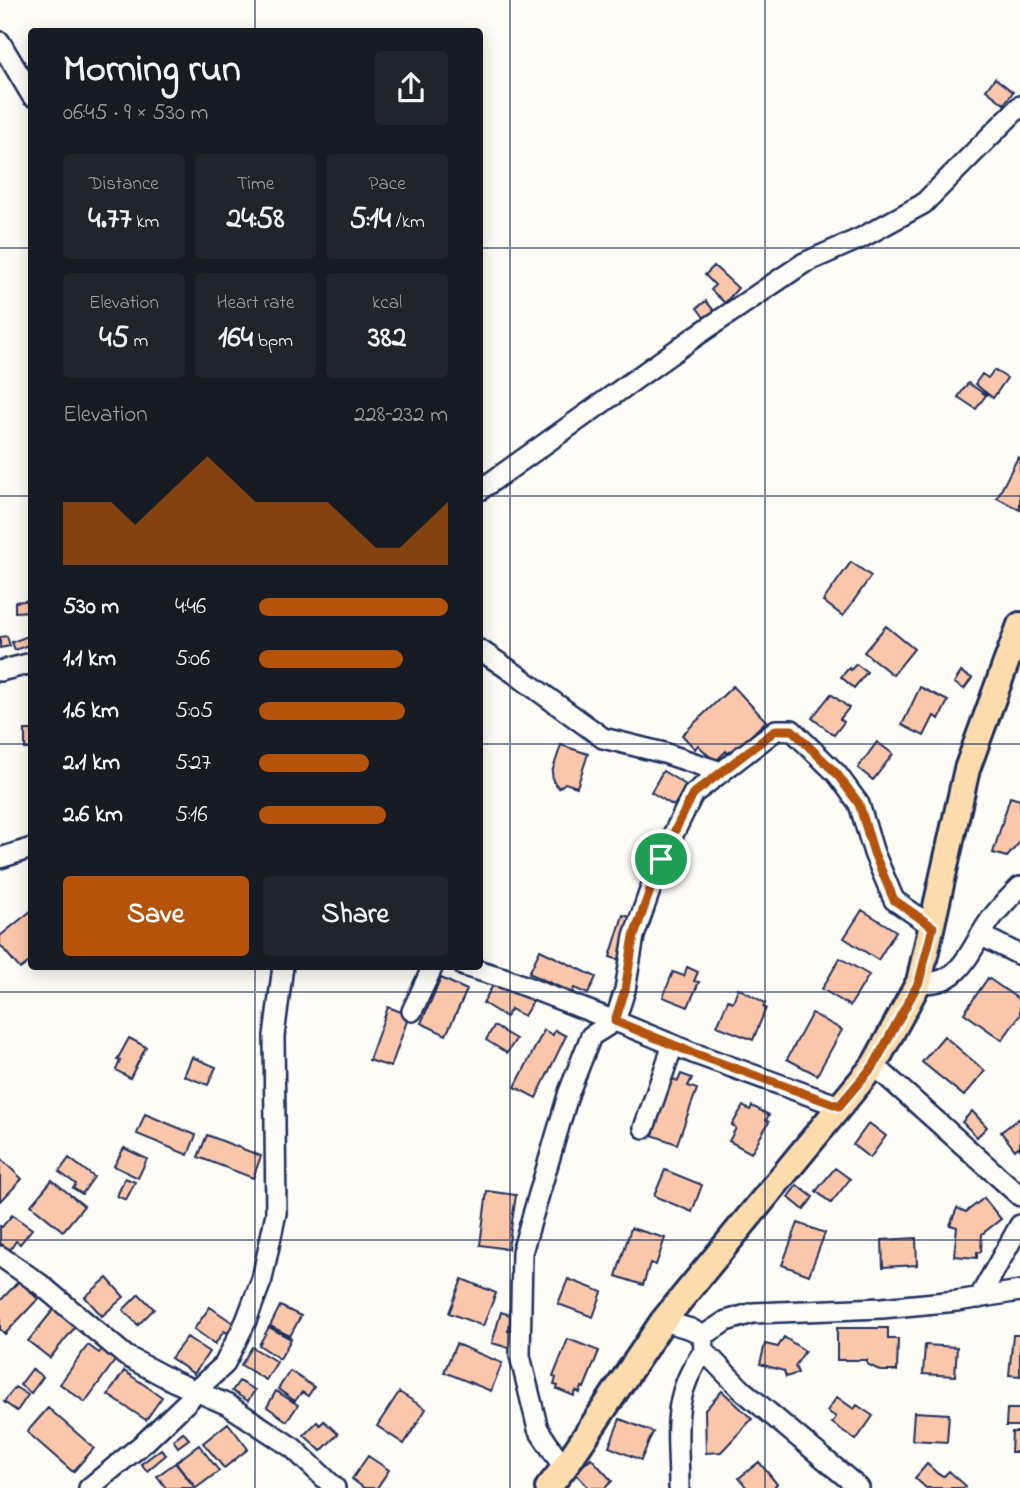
<!DOCTYPE html>
<html lang="en">
<head>
<meta charset="utf-8">
<style>
	:root { --surface:#171b24; --page:#20242c; --text:#f1f3f6; --muted:#9ea1a6; --accent:#b45309 }
	body { margin:0; font-family:"Indie Flower",sans-serif; background:var(--page); color:var(--text); height:100vh; display:flex; flex-direction:column; font-size:26px; white-space:nowrap }
	* { box-sizing:border-box; margin:0 }
	p { font-size:23px; color:var(--muted) }
	.icon { flex:none; width:38px; height:38px; fill:none; stroke:currentColor; stroke-width:2; stroke-linecap:round; stroke-linejoin:round }
	.map { position:relative; flex:1; overflow:hidden }
	.details { position:absolute; left:28px; top:28px; width:455px; height:942px; display:flex; flex-direction:column; background:var(--surface); border-radius:7px; box-shadow:0 4px 18px #0003 }
	.details>* { flex:none }
	.pin { position:absolute; display:grid; place-items:center; width:60px; height:60px; color:#fff; margin:-30px; border:4px solid #fff; border-radius:50%; box-shadow:0 2px 7px #0007 }
	.round { display:grid; place-items:center; flex:none; width:74px; height:74px; border-radius:7px; background:var(--page) }
	.summary { display:flex; align-items:center; justify-content:space-between; height:119px; padding:0 35px }
	h1 { font-size:38px; font-weight:700; line-height:52px }
	.metrics { display:grid; grid-template-columns:repeat(3,1fr); gap:10px; height:119px; padding:7px 35px }
	.metrics div { display:grid; align-content:center; border-radius:7px; background:var(--page); text-align:center }
	.metrics b { font-size:30px; font-weight:700 }
	.metrics small { font-size:19px; font-weight:400 }
	.metrics p { font-size:19px }
	.chart { height:196px; padding:14px 35px }
	.chart p { display:flex; justify-content:space-between }
	.chart svg { width:100%; height:126px; margin-top:7px; fill:var(--accent); opacity:.7 }
	.primary-button { display:flex; gap:14px; margin-top:auto; padding:14px 35px }
	.primary-button a { flex:1; height:80px; border-radius:7px; background:var(--accent); color:#fff; font-size:28px; font-weight:700; line-height:80px; text-align:center }
	.primary-button a+a { background:var(--page); color:var(--text) }
	ul { padding:0 35px; list-style:none; font-size:23px }
	li { display:grid; grid-template-columns:112px 84px 1fr; align-items:center; height:52px }
	li i { height:18px; border-radius:9px; background:var(--accent) }
	.map>svg:first-child { display:block }
</style>
</head>
<body>
<div class="map">
<svg width="1020" height="1488" viewBox="0 0 1020 1488">
	<rect width="100%" height="100%" fill="#fdfcf7"/>
	<filter id="ink" filterUnits="userSpaceOnUse"><feTurbulence type="fractalNoise" baseFrequency=".0143" numOctaves="2"/><feDisplacementMap in="SourceGraphic" scale="14" xChannelSelector="R" yChannelSelector="G"/><feConvolveMatrix kernelMatrix="1 2 1 2 8 2 1 2 1" color-interpolation-filters="sRGB"/></filter>
	<g filter="url(#ink)">
		<path fill="#fbc7ab" stroke="#1b2f5e" stroke-width="2" d="M995 78 1013 92 1004 104 986 90Z
			M714 266 738 288 725 303 711 290 715 285 705 275Z
			M706 301 716 313 706 320 697 308Z
			M994 370 1007 378 993 398 975 384 982 374 988 378Z
			M968 383 986 395 976 409 958 397Z
			M1018 457 1020 458V510L997 498Z
			M851 562 871 576 843 616 823 601Z
			M32 600V611L15 612V602Z
			M886 626 914 649 893 675 864 652Z
			M7 636 10 646 0 648V637Z
			M28 636 31 644 15 650 12 642Z
			M856 664 867 672 854 688 841 677 849 668 851 670Z
			M961 672 972 678 964 689 954 683Z
			M733 686 766 721 730 756 726 751 715 762 698 745 695 749 682 735Z
			M920 687 948 701 939 719 934 716 924 736 902 725Z
			M831 694 849 708 840 719 844 722 834 735 812 718Z
			M25 730H32V749H25Z
			M877 742 893 754 873 780 858 768Z
			M561 745 588 754 577 787 565 783 559 788 553 781 552 772Z
			M663 771 686 785 674 806 651 792Z
			M1010 797 1020 800V842L1007 857 993 853Z
			M32 910V960L20 969 0 945V936Z
			M862 910 896 931 878 960 844 938Z
			M623 915 633 918 620 960 610 957Z
			M540 950 596 977 588 994 574 988 572 993 529 973Z
			M840 958 869 975 850 1006 822 989Z
			M687 967 698 972 694 981 699 982 688 1007 663 997 673 972 684 976Z
			M441 978 467 990 446 1035 421 1023Z
			M497 978 534 999 524 1016 511 1009 506 1017 483 1003Z
			M988 978 1020 1000V1015L1002 1040 964 1013Z
			M738 988 765 1003 763 1007 766 1008 753 1040 717 1026 728 1000 733 1002Z
			M388 1007 409 1015 391 1067 369 1060Z
			M812 1013 842 1030 817 1075 787 1059Z
			M494 1026 516 1039 507 1053 486 1040Z
			M544 1030 553 1035 555 1030 566 1036 536 1098 515 1087Z
			M944 1036 985 1071 964 1096 922 1062Z
			M129 1038 146 1047 130 1078 116 1070 120 1061 117 1060Z
			M192 1057 216 1067 208 1085 184 1076Z
			M681 1074 692 1078 688 1086 697 1089 677 1144 649 1134 670 1078 678 1081Z
			M743 1106 750 1110 752 1106 769 1115 766 1120 769 1122 751 1153 729 1141 736 1128 732 1125Z
			M972 1111 987 1127 977 1137 962 1122Z
			M145 1114 196 1135 188 1155 137 1134Z
			M1020 1118V1149L1018 1147 1015 1150 1001 1132Z
			M869 1123 886 1136 870 1158 853 1145Z
			M207 1135 261 1156 253 1178 198 1157Z
			M124 1148 147 1159 138 1178 114 1166Z
			M0 1158 22 1179 1 1201H0Z
			M69 1158 94 1177 82 1194 73 1188 76 1184 59 1172Z
			M835 1168 850 1179 831 1203 816 1191Z
			M665 1170 702 1185 692 1212 654 1196Z
			M125 1178 135 1182 126 1200 117 1196Z
			M52 1180 84 1206 63 1231 31 1205Z
			M797 1185 813 1197 804 1210 788 1197Z
			M487 1191 516 1195 508 1249 480 1245Z
			M984 1198 1001 1219 982 1234 981 1252H977V1258L954 1256 957 1227 950 1225 957 1208 966 1212Z
			M12 1215 32 1229 20 1244 16 1241 10 1250 0 1243V1226L2 1227Z
			M798 1223 825 1233 809 1275 782 1265Z
			M631 1228 665 1238 656 1265 650 1263 643 1285 616 1276Z
			M916 1238 917 1265 883 1267 882 1240Z
			M107 1278 124 1297 102 1316 85 1297Z
			M462 1279 496 1293 483 1326 449 1313Z
			M568 1279 602 1292 593 1317 558 1304Z
			M19 1281 38 1299 5 1334 0 1329V1301Z
			M139 1294 154 1309 138 1325 123 1310Z
			M280 1306 301 1316 290 1336 270 1326Z
			M210 1307 236 1325 230 1334 224 1331 215 1344 194 1329Z
			M54 1309 76 1326 50 1358 28 1341Z
			M501 1312 513 1316 508 1331 514 1333 509 1348 492 1343Z
			M269 1327 291 1339 280 1359 259 1345Z
			M837 1328H888V1339H898L897 1371H881L867 1364V1360H837Z
			M1013 1335H1020V1376L1009 1375Z
			M187 1337 209 1352 194 1374 171 1358Z
			M784 1337 805 1351 795 1366 798 1373 786 1377 784 1371 760 1364 765 1344 778 1347Z
			M568 1339 599 1351 584 1388 582 1387 580 1393 576 1391 574 1396 557 1389 558 1386 554 1385 556 1378 553 1377Z
			M456 1344 502 1363 491 1391 444 1372Z
			M88 1345 99 1353 103 1348 117 1358 85 1402 60 1384Z
			M925 1345 957 1347 955 1376 923 1374Z
			M252 1347 277 1362 266 1380 241 1365Z
			M32 1369 43 1377 31 1393 20 1385Z
			M124 1371 162 1397 146 1420 108 1395Z
			M290 1371 314 1387 308 1396 302 1392 295 1401 278 1389Z
			M239 1381 255 1390 248 1401 232 1391Z
			M15 1387 28 1395 17 1411 4 1402Z
			M276 1391 298 1405 287 1421 267 1407Z
			M722 1391 752 1419 721 1452 706 1453 705 1410Z
			M399 1392 426 1409 404 1444 377 1426Z
			M837 1397 854 1409 857 1405 873 1416 856 1440 832 1423 836 1417 827 1411Z
			M48 1408 94 1448 73 1472 27 1432Z
			M1007 1409H1020V1426H1006Z
			M914 1412 949 1414 947 1442 912 1440Z
			M620 1419 653 1432 641 1460 609 1447Z
			M324 1421 338 1434 321 1451 304 1435 317 1422 320 1425Z
			M228 1423 248 1449 224 1468 203 1443Z
			M183 1432 189 1439 178 1447 173 1440Z
			M1012 1432H1020V1452H1011Z
			M199 1445 219 1471 196 1488 176 1462Z
			M161 1449 166 1455 147 1471 141 1464Z
			M368 1456 389 1470 377 1488H364L352 1479Z
			M591 1458 612 1481 605 1488H589L575 1473Z
			M759 1462 777 1484 773 1488H747L739 1478Z
			M175 1463 195 1488H166L157 1476Z
			M927 1464 938 1474 944 1476 949 1471 966 1486 964 1488H926L915 1478Z"/>
		<g fill="none" stroke-linecap="round" stroke-linejoin="round">
			<defs>
				<path id="minor" d="M0 42 32 96
					M480 490 696 336 804 263 861 238 923 204 1020 106
					M480 650 514 673 603 738 664 753 721 772
					M0 671 32 663
					M0 858 32 848
					M982 936 1020 955
					M464 966 504 978 615 1021 625 990 634 936 661 859 693 794 776 730H792L837 774 859 804 874 853 894 900 933 927
					M919 982C964 988 971 943 994 915 1002 905 1011 896 1020 887
					M412 1011 433 966
					M874 1065 1020 1196
					M644 1128 673 1045
					M0 1256 40 1284 126 1356 173 1381 228 1405 293 1448 335 1488
					M979 1298 1020 1225
					M663 1321 691 1329 703 1336 704 1351C669 1397 679 1435 679 1488
					M703 1336 726 1321 753 1313 882 1308 957 1301 1020 1291
					M704 1351 742 1390 859 1488
					M564 1468 538 1429 520 1356 522 1252 569 1092 591 1036 615 1021 693 1053 839 1106
					M89 1488 145 1442 189 1400 195 1391 224 1365 246 1321 262 1279 276 1213 274 1036 283 966"/>
				<path id="major" d="M548 1488 564 1468 663 1321 874 1065 919 982 967 769 1020 625"/>
			</defs>
			<use href="#minor" stroke="#1b2f5e" stroke-width="24"/>
			<use href="#major" stroke="#1b2f5e" stroke-width="30"/>
			<use href="#minor" stroke="#fdfcf7" stroke-width="19"/>
			<use href="#major" stroke="#fcdcac" stroke-width="24"/>
		</g>
	</g>
	<g fill="none" stroke-linecap="round" stroke-linejoin="round" filter="url(#ink)">
		<defs>
			<path id="route" d="M776 730H792L837 774 859 804 874 853 894 900 933 927 919 982 874 1065 839 1106 693 1053 615 1021 625 990 634 936 661 859 693 794Z"/>
		</defs>
		<use href="#route" stroke="#fff" stroke-width="14"/>
		<use href="#route" stroke="#b45309" stroke-width="9"/>
	</g>
	<path fill="none" stroke="#1b2f5e" stroke-width="2" stroke-opacity="0.55" d="M255 0V32M510 0V1488M765 0V1488M0 248H32M480 248H1020M0 496H32M480 496H1020M0 744H32M480 744H1020M255 966V1488M0 992H1020M0 1240H1020"/>
</svg>
<div class="pin" style="left:661px;top:859px;background:#1e9e55"><svg class="icon" aria-label="arrive" viewBox="0 0 24 24"><path d="M6 21V4h12l-3 4 3 4H6"/></svg></div>
<section class="details">
<div class="summary"><div><h1>Morning run</h1><p>06:45 · 9 × 530 m</p></div><a class="round"><svg class="icon" aria-label="share" viewBox="0 0 24 24"><path d="M12 15V3M7 8l5-5 5 5M5 13v7h14v-7"/></svg></a></div>
<div class="metrics">
<div><p>Distance</p><b>4.77<small> km</small></b></div>
<div><p>Time</p><b>24:58</b></div>
<div><p>Pace</p><b>5:14<small> /km</small></b></div>
</div>
<div class="metrics">
<div><p>Elevation</p><b>45<small> m</small></b></div>
<div><p>Heart rate</p><b>164<small> bpm</small></b></div>
<div><p>kcal</p><b>382</b></div>
</div>
<div class="chart"><p><span>Elevation</span>228–232 m</p>
<svg viewBox="0 0 160 44" preserveAspectRatio="none"><path d="M0 44V22L10 22L20 22L30 30L40 22L50 14L60 6L70 14L80 22L90 22L100 22L110 22L120 30L130 38L140 38L150 30L160 22V44z"/></svg>
</div>
<ul>
<li><b>530 m</b>4:46<i style="width:100%"></i></li>
<li><b>1.1 km</b>5:06<i style="width:76%"></i></li>
<li><b>1.6 km</b>5:05<i style="width:77%"></i></li>
<li><b>2.1 km</b>5:27<i style="width:58%"></i></li>
<li><b>2.6 km</b>5:16<i style="width:67%"></i></li>
</ul>
<div class="primary-button"><a>Save</a><a>Share</a></div>
</section>
</div>
</body>
</html>
